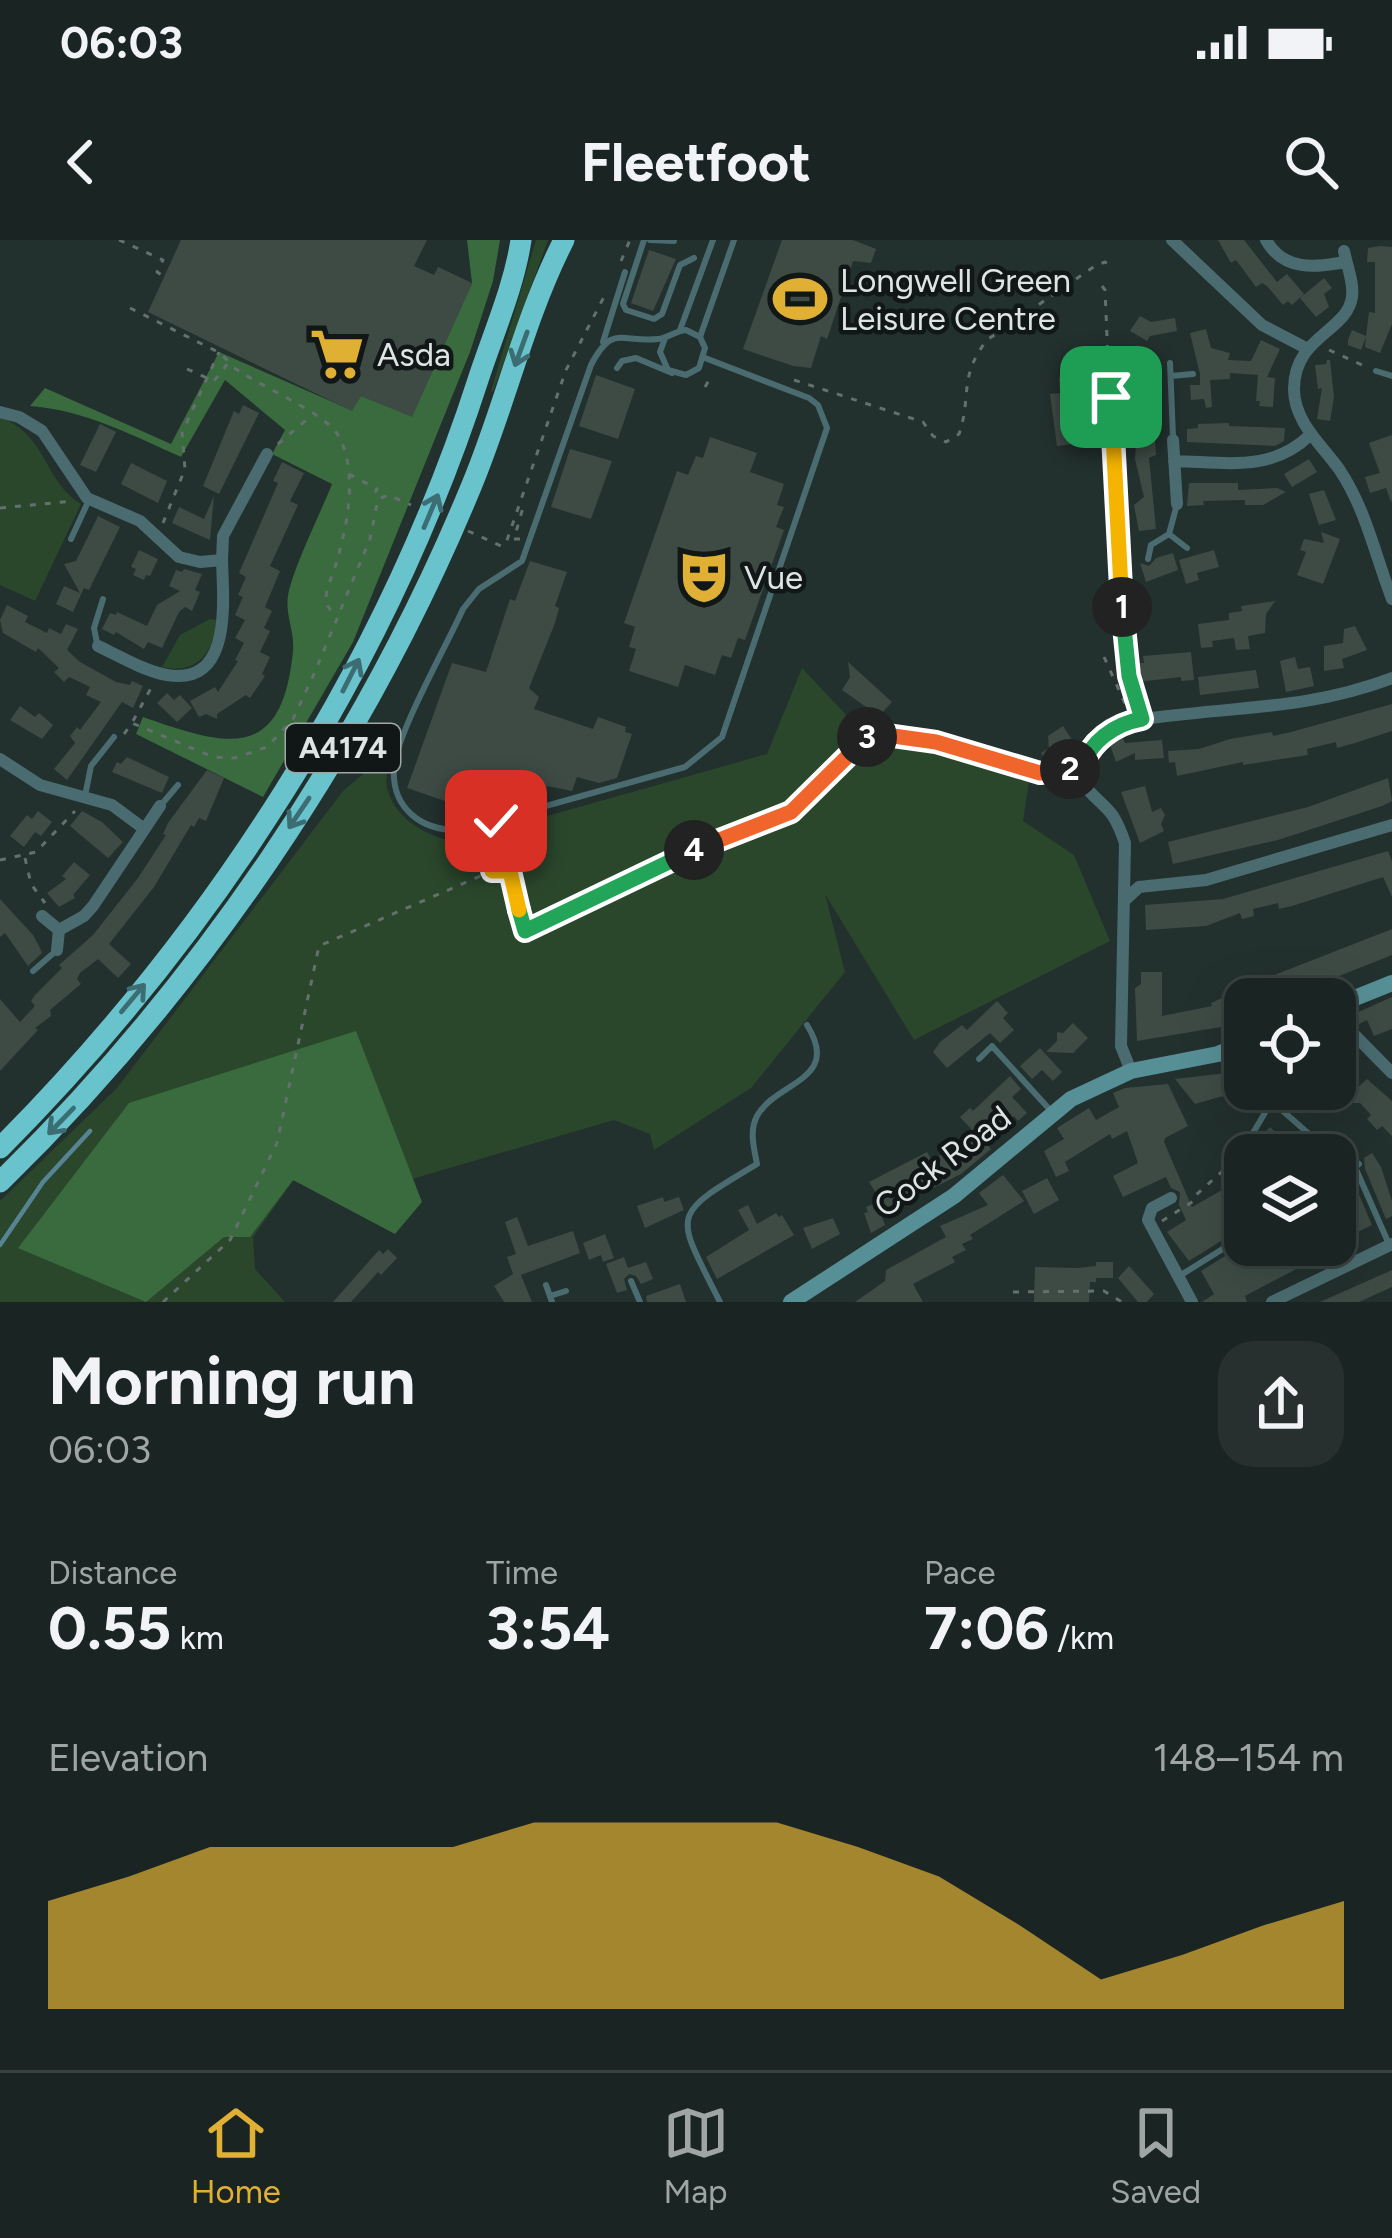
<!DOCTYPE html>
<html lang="en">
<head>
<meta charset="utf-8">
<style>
	:root { --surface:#1a2422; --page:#27302f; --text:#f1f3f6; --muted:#9fa4a5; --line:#384140; --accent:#dfb034 }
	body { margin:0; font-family:Figtree,sans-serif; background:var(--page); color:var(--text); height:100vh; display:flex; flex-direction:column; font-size:45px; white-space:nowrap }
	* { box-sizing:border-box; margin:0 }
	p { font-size:39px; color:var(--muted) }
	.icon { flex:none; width:66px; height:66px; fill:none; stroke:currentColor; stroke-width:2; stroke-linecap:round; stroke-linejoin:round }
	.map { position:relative; height:1062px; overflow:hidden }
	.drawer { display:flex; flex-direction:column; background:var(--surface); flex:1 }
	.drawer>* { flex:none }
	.controls { position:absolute; left:1224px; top:738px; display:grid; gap:24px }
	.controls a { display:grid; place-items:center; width:132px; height:132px; border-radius:24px; background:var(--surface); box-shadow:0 12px 48px #0002,0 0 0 3px var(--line); font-size:60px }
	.pin { position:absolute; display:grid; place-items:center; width:102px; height:102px; color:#fff; margin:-51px; border-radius:24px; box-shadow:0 6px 18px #0006 }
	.km { position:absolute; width:60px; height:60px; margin:-30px; border-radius:50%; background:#222; color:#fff; font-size:33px; line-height:60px; text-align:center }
	.round { display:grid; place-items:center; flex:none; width:126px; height:126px; border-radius:36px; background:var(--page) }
	.summary { display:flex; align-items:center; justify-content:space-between; height:204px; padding:0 48px }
	h1 { font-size:66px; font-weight:700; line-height:90px }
	.metrics { display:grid; grid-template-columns:repeat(3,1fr); gap:18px; height:204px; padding:12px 48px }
	.metrics div { display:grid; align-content:center }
	.metrics b { font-size:60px; font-weight:700 }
	.metrics small { font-size:33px; font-weight:400 }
	.metrics p { font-size:33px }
	.chart { height:336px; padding:24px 48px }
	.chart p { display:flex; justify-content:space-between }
	.chart svg { width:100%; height:216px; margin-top:12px; fill:var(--accent); opacity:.7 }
	.status { display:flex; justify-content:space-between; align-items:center; height:84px; padding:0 60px; background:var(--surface); direction:ltr }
	.status svg { height:33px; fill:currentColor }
	header { display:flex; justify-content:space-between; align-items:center; height:156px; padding:0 48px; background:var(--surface); font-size:54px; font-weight:700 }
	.menu { display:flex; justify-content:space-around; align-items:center; height:168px; border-top:3px solid var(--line); background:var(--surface); font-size:33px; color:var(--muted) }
	.menu a { display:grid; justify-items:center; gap:6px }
	.menu .on { color:var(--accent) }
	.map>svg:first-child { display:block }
</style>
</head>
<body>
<div class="status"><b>06:03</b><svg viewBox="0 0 49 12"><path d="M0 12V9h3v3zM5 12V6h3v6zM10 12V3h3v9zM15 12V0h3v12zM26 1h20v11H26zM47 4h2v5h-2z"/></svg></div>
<header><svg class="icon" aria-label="back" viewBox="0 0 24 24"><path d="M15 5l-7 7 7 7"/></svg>Fleetfoot<svg class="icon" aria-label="search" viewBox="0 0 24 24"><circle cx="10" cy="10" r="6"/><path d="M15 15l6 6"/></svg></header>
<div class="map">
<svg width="1392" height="1062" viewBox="0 0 1392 1062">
	<rect width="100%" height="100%" fill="#22302e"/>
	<path fill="#2a472c" d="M536 0H548L493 152 491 151Z
		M0 177C48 196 43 240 81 264L35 361 0 345Z
		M210 379 216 380C215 413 196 435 162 427L180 395Z
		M802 428 866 496 896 494 1031 529 1023 581 1074 615 1110 701 914 800 825 654 845 732 751 848 654 910 650 894 614 880 388 946 293 941 253 997 255 1029 285 1062H0V961L117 848 343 551 389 512C389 523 384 541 388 551 397 581 428 596 455 602L767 514Z"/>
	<path fill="#396b3e" d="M467 0H500L493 41 470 112 353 402 263 557 136 494 143 477C226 506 282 524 293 411 295 393 285 374 288 356 292 330 321 272 332 244L272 214 285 190 225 140 181 217C132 195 84 170 30 166L45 148 171 204 219 112 351 170 361 156 412 176 472 43Z
		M356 791 422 962 395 994 293 940 250 997H224L146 1062 18 1008 129 863Z"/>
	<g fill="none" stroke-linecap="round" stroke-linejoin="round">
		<path stroke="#578494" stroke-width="4.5" d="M0 1005 43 942 90 891"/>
	</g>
	<path fill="#3e4b45" d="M181 0H427L414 26 434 35 438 27 472 43 412 177 361 156 352 171 148 72Z
		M782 0H853L876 9 871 23 853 21 827 99 821 96 811 128 793 126 743 109Z
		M1218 0H1244L1277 42 1287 34 1304 54 1292 65 1288 61 1283 65 1267 46 1262 43 1256 47 1236 20 1231 23Z
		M1380 6 1392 7V84L1380 113 1365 107 1366 97 1361 110 1348 105V100L1352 90 1366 96 1369 72 1375 73V22H1367L1368 8Z
		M649 10 676 19 653 71 631 63Z
		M1324 38 1332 48 1324 54 1329 67 1316 77 1300 58Z
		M1140 76 1151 82 1175 78 1177 91 1150 96 1147 101 1130 91Z
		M1206 89 1211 108 1230 113 1228 120 1251 121 1261 100 1280 109 1267 137 1275 138 1273 167 1259 166 1260 161H1256L1258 135 1230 133V139L1210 140 1212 167 1206 168 1204 159 1191 160 1190 145H1200V134L1190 93Z
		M1087 114 1097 201 1057 206 1050 154 1060 153 1059 137 1065 136 1064 117Z
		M1147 116 1148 164H1135L1130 118Z
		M1327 120H1330L1334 157 1330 181 1317 179 1322 148 1318 149 1315 125 1326 124Z
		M596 135 635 149 618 199 579 186Z
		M243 165 259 173 219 254 203 246 234 171 239 174Z
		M1138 167H1159V182L1154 183 1156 215 1149 218 1156 289 1139 291 1134 265 1144 257 1135 219Z
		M1229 183V186L1285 188 1284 201 1275 206 1187 202V189L1198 188V184Z
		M100 184 116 192 96 232 80 225Z
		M1392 195V261L1391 262 1386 248 1370 253 1365 237 1380 233 1369 203Z
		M710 197 757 213 750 232 784 244 777 265 784 267 776 287 784 290 745 400 738 398 731 418 722 415 715 435 685 425 678 447 629 431 636 409 629 407 635 387 624 383 677 231 688 235 696 216 703 218Z
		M570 209 612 221 591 279 551 267Z
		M1309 219 1317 232 1292 247 1284 234Z
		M282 222 304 233 290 261 298 265 270 326 280 331 265 367 272 371 264 388 270 391 260 412 270 417 262 434 265 436 250 458 246 455 217 474V479L206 474 199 477 190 461 215 447 218 452 238 421 235 420 244 403 235 398 245 380 235 375 243 357 238 355 246 337 239 333 278 243 273 241Z
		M131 223 167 241 158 263 121 244Z
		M1189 243H1238V250L1277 248 1286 252 1263 265H1245V260L1203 261 1204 265 1187 266Z
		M1324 250 1336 280 1319 285 1309 254Z
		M214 256 210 300 172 283 179 267 204 279Z
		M98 276 120 287 89 350 84 348 73 372 56 364 64 346 80 353 64 324 76 321Z
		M1321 292 1340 299 1323 344 1297 335 1306 312 1300 310 1304 299 1324 303Z
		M139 310 158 319 150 336 146 335 144 340 133 335 136 329 131 327Z
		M1214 310 1219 327 1197 333 1199 340 1186 344 1179 320Z
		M1173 313 1178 330 1146 342 1140 323 1149 326 1156 318Z
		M530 321 567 332 555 366 559 368 555 383 529 448 539 457 534 469 593 489 598 477 626 487 625 492 632 494 617 538 599 543 577 537 572 551 547 546 543 559 523 565 502 558 498 572 486 575 407 548 452 423 486 432 510 359 515 361Z
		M184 329 202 334 195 350 200 352 192 371 185 367 179 372 162 408 148 402 144 409 116 392 114 395 102 389 110 373 116 375 117 372 147 386 157 365 180 351 169 346 176 330 182 332Z
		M1275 361 1266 374 1265 393 1248 396 1250 409 1236 410 1234 398 1212 401 1213 407 1201 408 1198 384 1229 380V373L1242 371 1241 366Z
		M7 365 28 376 25 382 47 393 49 388 61 394 66 384 78 389 67 410 80 422 116 442 130 445 132 441 143 446 133 468 122 462 67 540 54 529 75 503 70 496 77 487 80 490 101 462 86 455 90 447 69 437 64 442 54 432 59 428 38 408 36 412 3 393 0 380Z
		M1355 386 1367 410 1342 419 1344 428 1324 431V406L1343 403 1344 389Z
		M1191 412 1194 440 1181 441V437L1138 442 1136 423H1144L1143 416Z
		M1295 417 1298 429 1310 427 1314 446 1286 452 1280 421Z
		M848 422 892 462 879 476 842 450 850 437Z
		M1256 430 1259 448 1200 455 1198 437Z
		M167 453 174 460 180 455 192 468 177 482 157 463Z
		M1392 464V491L1355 503 1337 508 1336 502 1307 509 1308 515 1243 525V522L1177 536 1175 522 1169 523 1168 511 1199 509 1230 499 1272 492 1273 496 1291 492Z
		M20 466 35 477 39 473 53 485 42 499 10 480Z
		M1063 486 1072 500 1066 504 1072 514 1049 525 1041 513 1049 508 1048 496Z
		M1122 497 1125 503 1162 500 1164 518 1135 520V513L1116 522 1110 505Z
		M127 517 169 537 162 553 112 532 117 522 121 524Z
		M207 530 224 538 206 581 199 578 194 587 191 585 154 647 109 704 131 724 118 738 98 719 80 733 77 739 81 744 50 770 51 776 35 788 38 790 0 831V759L20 782 35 766 31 761 35 755 62 728 59 725 93 695 138 638 166 595 163 594 168 583Z
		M1388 538 1392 561 1382 566 1278 600 1173 624 1168 602 1308 567Z
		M1145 546 1152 572 1161 568 1165 575 1161 584 1164 591 1140 603 1121 552Z
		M38 571 52 582 41 596 35 592 24 607 10 596 27 575 32 579Z
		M82 571 102 582 123 602 108 618 70 586Z
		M1388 611 1392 621V657L1383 637 1292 666 1279 669 1278 663 1253 669 1254 676 1242 679 1240 673 1206 686 1146 690 1145 665 1223 659Z
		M74 622 90 635 73 655 75 658 59 667 47 653 66 639 62 636Z
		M0 659 33 695 40 708 42 713 28 726 5 693 0 697Z
		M1392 689V715L1319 744 1321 747 1291 759H1245V778L1227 786 1137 801 1135 748 1141 744V732H1162V776L1212 766 1211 763 1231 754 1232 758 1265 743 1264 739Z
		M1392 757V789L1374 796 1367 780 1359 784 1354 774Z
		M997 761 1008 773 1003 778 1014 790 1000 803 990 793 947 828 933 812 940 802 962 785 967 790Z
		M1073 783 1088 798 1073 813 1046 812 1057 801V792L1063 793Z
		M1040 808 1062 832 1053 841 1042 830 1032 839 1020 826Z
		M1244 831 1245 846 1237 852 1195 864 1175 839Z
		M1010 836 1021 849 1012 857 1027 873 1018 881 1014 876 985 902 991 909 961 934 909 960 907 956 880 972 885 985 871 993 864 973 868 972 866 967 881 961 869 942 927 912 932 921 958 903 972 890 960 877 970 868 973 871Z
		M1367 839 1392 861V896L1382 886 1377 890 1367 879 1371 875 1360 863H1353V852Z
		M1168 844 1188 886 1165 898 1164 902 1192 967 1245 937V957L1232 964 1237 972 1230 976 1240 989 1189 1021 1167 992 1186 980 1179 965 1180 952 1171 948 1166 937 1123 957 1113 936 1138 923 1127 891 1112 899 1110 894 1065 922 1069 931 1056 937 1044 911 1064 899 1057 888 1089 868 1096 880 1119 867 1113 853 1125 848Z
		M1270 887 1285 901 1294 891 1325 915H1267L1257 901Z
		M1372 913 1381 927 1392 961V976L1386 979 1365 929 1364 918Z
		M1003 935 1024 961 970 995 973 999 962 1004 966 1010 952 1017 955 1022 913 1044 923 1062H855L885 1041 886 1030 946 997 940 986 988 965 979 953Z
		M1047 938 1059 960 1034 974 1022 951Z
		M1354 943 1372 985 1335 1003V956Z
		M663 957 664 962 679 957 684 970 645 988 637 966Z
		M748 965 757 984 776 973 779 977 782 975 794 995 717 1039 706 1017 749 990 738 970Z
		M517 977 528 1006 573 991 580 1013 521 1035 532 1062H504L494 1046 513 1034 507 1017 516 1014 505 982Z
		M833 978 840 994 812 1009 803 988Z
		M605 994 614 1018 603 1022 601 1015 589 1020 583 1003Z
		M1243 1005H1253L1264 1019 1296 1005H1316L1321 1016 1245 1056 1247 1062H1202L1214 1054 1201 1031Z
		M388 1009 397 1018 381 1035 378 1032 351 1062H333L379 1010 383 1014Z
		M624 1017 628 1028 646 1022 653 1039 641 1044 636 1036 629 1034 624 1039 627 1050 617 1053 606 1024Z
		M1096 1022H1113V1038H1096V1042H1090L1089 1062H1034L1035 1027 1077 1028 1096 1026Z
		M1129 1026 1154 1054 1147 1062H1138L1118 1038Z
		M1392 1030V1047L1359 1062H1320Z
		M680 1044 686 1062H647L646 1056Z"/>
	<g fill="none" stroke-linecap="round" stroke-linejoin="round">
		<path stroke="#64706e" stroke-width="3" stroke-dasharray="6 9" stroke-linecap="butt" d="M119 0 163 20 157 32 163 36
			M621 21 630 0
			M1102 46 1105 50 1116 306 1129 436 1137 467
			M130 68 220 113 228 121
			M1329 110 1369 128
			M187 129 214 141 228 123C254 145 324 171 338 195 359 232 347 286 336 324 333 335 325 350 326 361 327 368 332 371 337 376
			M794 140 923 182 933 196 946 202 959 194C972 157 958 137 987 100L1095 26 1105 22 1113 27
			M705 147 712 135
			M278 204 312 175
			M349 234 377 249 373 257 377 259
			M0 268 74 261
			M163 283 185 229 182 193 219 112
			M468 291 501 306 506 303 566 130 607 51
			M520 299H514L524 264
			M1104 417 1127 468
			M133 481 151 448
			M124 494 132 483 213 517 235 518 267 507 293 479 314 434 370 299 378 259 389 255 411 265
			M25 618 31 644 45 663
			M0 620 36 612 75 571
			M493 631H510L525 691 729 593 791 571 866 498
			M1162 981 1195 960 1196 955 1236 919
			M1013 1052 1104 1051 1122 1062
			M163 1062 230 1000 277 903 319 706 492 631 495 592"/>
		<path stroke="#4a6c70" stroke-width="6" d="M644 0 623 64 626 70 654 79 662 74 680 25 694 18
			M650 0 674 1
			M680 90 713 0
			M700 97 734 0
			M665 98 660 112 668 130 686 135 699 128 705 108 700 97 686 90C675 91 668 98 658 99 621 103 613 83 591 125L522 321 479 349 463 369C447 405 397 493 394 527 391 569 422 591 460 590L685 527 722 497 827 188 818 165 809 158 705 118
			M603 102 625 32
			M1170 123 1173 197
			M617 128 622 121 636 118 672 133
			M1376 131 1392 136
			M1171 136 1193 134
			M1169 294 1177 264
			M1169 294 1187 308
			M71 299 88 262
			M1148 319 1151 305 1169 294
			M97 403 94 388 103 359
			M872 493 936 502 1040 533 1077 530
			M85 556 91 526 114 497
			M161 565 178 545
			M33 731 57 710
			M979 819 992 806 1051 871
			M1263 849 1269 859 1324 907
			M1241 913 1272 861
			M1355 927 1388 1002
			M1335 944 1359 924
			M1181 1035 1245 995
			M631 1041 640 1062
			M546 1045 552 1062
			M550 1056 566 1051
			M720 1062C675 972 668 977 757 924 754 908 749 891 757 876 776 841 842 841 807 785"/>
		<path stroke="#4a6c70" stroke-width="12" d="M1172 0 1262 85 1306 108
			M1266 0C1284 32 1315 27 1346 22
			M1344 11C1347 26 1354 43 1352 57 1347 92 1294 96 1294 149 1294 182 1322 205 1339 229 1366 269 1375 315 1392 359
			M0 172 19 177 42 191 87 258 140 281 179 317 200 322 222 320 223 296 267 214
			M1173 200 1177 264
			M1174 221C1224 222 1271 233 1310 195
			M98 406C119 416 144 431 167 435 233 446 223 361 222 320
			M0 519 40 545 112 565 143 588
			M1125 660 1139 647 1206 640 1392 585
			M42 676 59 690 57 710
			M59 690 84 676 93 666 160 566
			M1335 775 1392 833
			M1131 831 1121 806 1125 603C1122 594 1118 584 1113 576 1104 563 1085 552 1081 537 1074 512 1112 489 1131 481 1222 466 1303 472 1392 438
			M1171 958 1152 968 1148 980 1192 1062
			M1272 1062 1392 1004"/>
		<path stroke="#578f96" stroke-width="16" d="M1335 766 1392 743
			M791 1062 954 956 1071 859 1131 831 1218 814 1245 803"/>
		<path stroke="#68c3cd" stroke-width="21" d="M0 908C213 694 385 428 478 140 493 94 514 47 521 0
			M0 942C199 748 365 504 471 247 505 166 524 78 564 0"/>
	</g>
	<defs><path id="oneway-shaft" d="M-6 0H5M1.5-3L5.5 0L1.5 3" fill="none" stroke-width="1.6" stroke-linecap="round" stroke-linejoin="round" transform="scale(3)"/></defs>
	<g stroke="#3c6d72">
		<use href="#oneway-shaft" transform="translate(521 109) rotate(110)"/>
		<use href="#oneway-shaft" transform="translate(431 271) rotate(-67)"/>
		<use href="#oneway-shaft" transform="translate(351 435) rotate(-63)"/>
		<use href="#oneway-shaft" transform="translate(299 573) rotate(124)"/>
		<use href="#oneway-shaft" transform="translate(133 758) rotate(-50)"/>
		<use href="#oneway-shaft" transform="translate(61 881) rotate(134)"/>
	</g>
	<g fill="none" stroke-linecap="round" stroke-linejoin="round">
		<defs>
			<path id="split-1" d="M1111 157 1122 367"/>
			<path id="split-2" d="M1070 529 1081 530C1089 502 1114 484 1142 479L1129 436 1122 367"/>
			<path id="split-3" d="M867 497 872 493 936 502 1040 533 1070 529"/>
			<path id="split-4" d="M694 610 791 572 867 497"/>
			<path id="split-5" d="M519 670 525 691 694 610"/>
			<path id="split-6" d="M496 581 492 631H510L519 670"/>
		</defs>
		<use href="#split-1" stroke="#fff" stroke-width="24"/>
		<use href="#split-2" stroke="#fff" stroke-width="24"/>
		<use href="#split-3" stroke="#fff" stroke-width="24"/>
		<use href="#split-4" stroke="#fff" stroke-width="24"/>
		<use href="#split-5" stroke="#fff" stroke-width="24"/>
		<use href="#split-6" stroke="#fff" stroke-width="24"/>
		<use href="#split-1" stroke="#f5b400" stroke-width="15"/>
		<use href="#split-2" stroke="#22a559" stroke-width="15"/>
		<use href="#split-3" stroke="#f0652b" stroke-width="15"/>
		<use href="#split-4" stroke="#f0652b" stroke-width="15"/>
		<use href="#split-5" stroke="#22a559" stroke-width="15"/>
		<use href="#split-6" stroke="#f5b400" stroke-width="15"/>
	</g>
	<defs>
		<symbol id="stadium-bare" viewBox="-9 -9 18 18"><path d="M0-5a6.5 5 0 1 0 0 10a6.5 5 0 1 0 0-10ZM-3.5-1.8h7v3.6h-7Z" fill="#dfb034" stroke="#111716" stroke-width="2.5" paint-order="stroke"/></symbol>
		<symbol id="supermarket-bare" viewBox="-9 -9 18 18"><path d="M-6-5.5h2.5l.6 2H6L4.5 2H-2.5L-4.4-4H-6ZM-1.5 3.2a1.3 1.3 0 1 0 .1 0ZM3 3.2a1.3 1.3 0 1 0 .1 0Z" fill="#dfb034" stroke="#111716" stroke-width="2.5" paint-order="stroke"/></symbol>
		<symbol id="theatre-bare" viewBox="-9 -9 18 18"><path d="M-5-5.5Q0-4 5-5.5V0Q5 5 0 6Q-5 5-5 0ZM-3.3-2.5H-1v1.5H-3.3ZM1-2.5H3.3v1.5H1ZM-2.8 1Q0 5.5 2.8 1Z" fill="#dfb034" stroke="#111716" stroke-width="2.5" paint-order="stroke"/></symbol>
	</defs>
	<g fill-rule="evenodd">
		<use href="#stadium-bare" x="762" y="21" width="76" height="76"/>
		<use href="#supermarket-bare" x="299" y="76" width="76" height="76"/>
		<use href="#theatre-bare" x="666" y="299" width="76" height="76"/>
	</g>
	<g text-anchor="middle" stroke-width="9" stroke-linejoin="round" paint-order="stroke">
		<rect fill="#111716" stroke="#a0a7a6" stroke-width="3" x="286" y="484" width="114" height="48" rx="9"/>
		<g font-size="30" font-weight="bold" fill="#dde5e4">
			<text x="343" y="518">A4174</text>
		</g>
		<g font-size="33" fill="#dde5e4" stroke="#111716" text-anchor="start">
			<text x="840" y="52">Longwell Green<tspan x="840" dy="38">Leisure Centre</tspan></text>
			<text x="377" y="126">Asda</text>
			<text x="744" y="349">Vue</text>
		</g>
		<g font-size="33" fill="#dde5e4" stroke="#111716">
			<text transform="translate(942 921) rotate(-37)" y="12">Cock Road</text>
		</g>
	</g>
</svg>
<div class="controls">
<a><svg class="icon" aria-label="locate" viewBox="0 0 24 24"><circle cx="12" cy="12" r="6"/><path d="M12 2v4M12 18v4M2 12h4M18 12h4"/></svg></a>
<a><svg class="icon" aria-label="layers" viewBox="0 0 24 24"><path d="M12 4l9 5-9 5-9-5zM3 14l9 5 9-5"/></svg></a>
</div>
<div class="pin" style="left:1111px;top:157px;background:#1e9e55"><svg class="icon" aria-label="arrive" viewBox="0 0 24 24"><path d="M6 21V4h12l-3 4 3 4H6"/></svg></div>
<div class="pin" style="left:496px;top:581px;background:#d93025"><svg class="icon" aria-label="check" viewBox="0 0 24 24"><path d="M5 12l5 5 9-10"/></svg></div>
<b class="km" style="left:1122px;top:367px">1</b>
<b class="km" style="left:1070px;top:529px">2</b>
<b class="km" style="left:867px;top:497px">3</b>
<b class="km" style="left:694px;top:610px">4</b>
</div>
<section class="drawer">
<div class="summary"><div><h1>Morning run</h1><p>06:03</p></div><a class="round"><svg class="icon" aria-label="share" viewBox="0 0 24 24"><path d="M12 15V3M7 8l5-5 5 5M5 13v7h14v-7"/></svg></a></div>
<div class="metrics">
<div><p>Distance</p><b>0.55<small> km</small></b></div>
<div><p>Time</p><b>3:54</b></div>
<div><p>Pace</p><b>7:06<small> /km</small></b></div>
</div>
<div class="chart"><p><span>Elevation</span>148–154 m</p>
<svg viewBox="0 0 160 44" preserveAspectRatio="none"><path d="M0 44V22L10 17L20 11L30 11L40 11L50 11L60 6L70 6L80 6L90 6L100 11L110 17L120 27L130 38L140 33L150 27L160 22V44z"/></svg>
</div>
</section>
<nav class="menu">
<a class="on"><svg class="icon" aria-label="home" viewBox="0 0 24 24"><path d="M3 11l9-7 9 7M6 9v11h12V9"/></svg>Home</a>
<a><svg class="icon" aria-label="map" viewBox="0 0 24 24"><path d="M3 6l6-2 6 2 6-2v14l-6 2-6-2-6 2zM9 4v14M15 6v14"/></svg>Map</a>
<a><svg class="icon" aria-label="saved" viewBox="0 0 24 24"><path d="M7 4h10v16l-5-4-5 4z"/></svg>Saved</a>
</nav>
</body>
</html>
